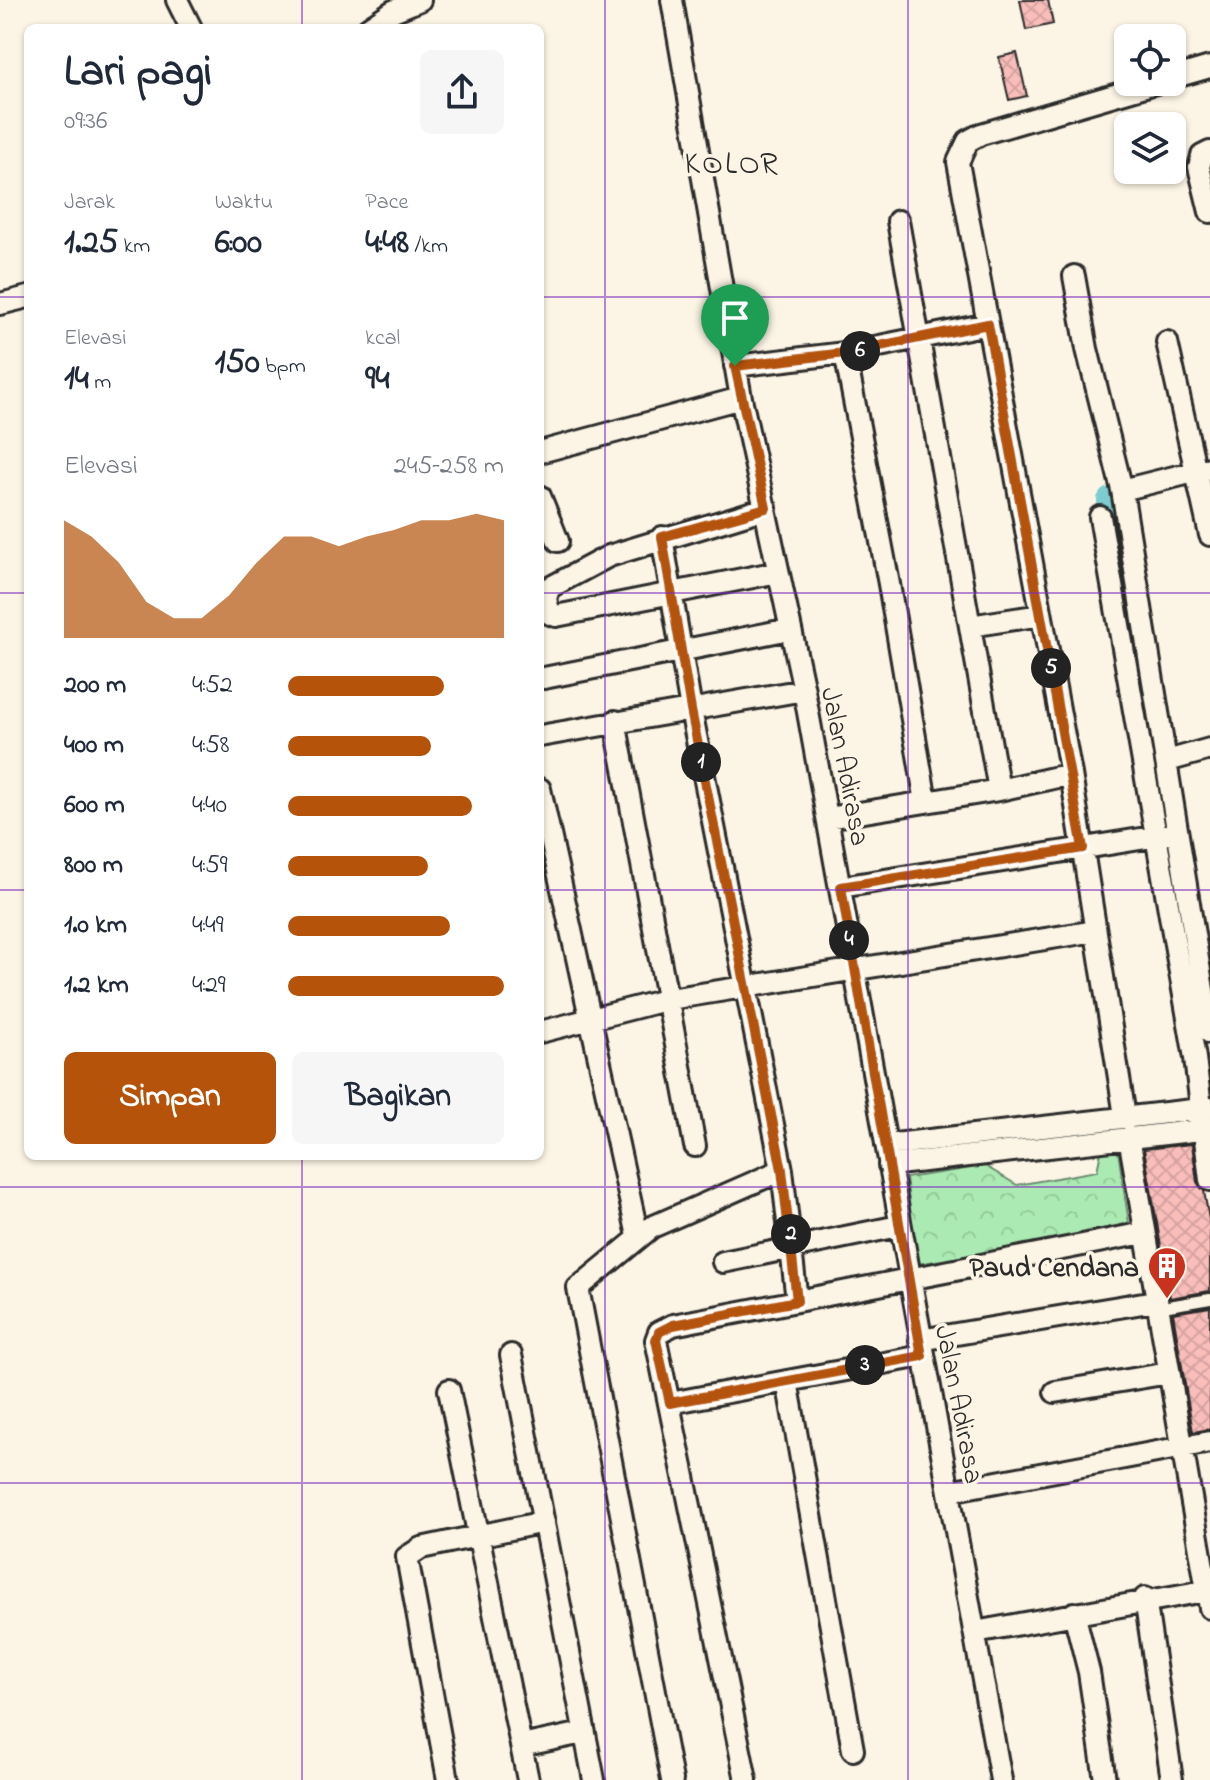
<!DOCTYPE html>
<html lang="id">
<head>
<meta charset="utf-8">
<style>
	:root { --surface:#fff; --page:#f6f6f7; --text:#1f2937; --muted:#747a83; --accent:#b45309 }
	body { margin:0; font-family:"Indie Flower",sans-serif; background:var(--page); color:var(--text); height:100vh; display:flex; flex-direction:column; font-size:30px; white-space:nowrap }
	* { box-sizing:border-box; margin:0 }
	p { font-size:26px; color:var(--muted) }
	.icon { flex:none; width:44px; height:44px; fill:none; stroke:currentColor; stroke-width:2; stroke-linecap:round; stroke-linejoin:round }
	.map { position:relative; flex:1; overflow:hidden }
	.drawer { position:absolute; left:24px; top:24px; width:520px; height:1136px; display:flex; flex-direction:column; background:var(--surface); border-radius:12px; box-shadow:0 2px 6px #0004 }
	.drawer>* { flex:none }
	.fabs { position:absolute; left:1114px; top:24px; display:grid; gap:16px }
	.fabs a { display:grid; place-items:center; width:72px; height:72px; border-radius:12px; background:var(--surface); box-shadow:0 2px 6px #0004; font-size:40px }
	.pin { position:absolute; display:grid; place-items:center; width:68px; height:68px; color:#fff; margin:-82px -34px; border-radius:50% 50% 50% 0; rotate:-45deg; box-shadow:0 0 8px #0007 }
	.pin .icon { rotate:45deg }
	.km { position:absolute; width:40px; height:40px; margin:-20px; border-radius:50%; background:#222; color:#fff; font-size:22px; line-height:40px; text-align:center }
	.round { display:grid; place-items:center; flex:none; width:84px; height:84px; border-radius:12px; background:var(--page) }
	.headline { display:flex; align-items:center; justify-content:space-between; height:136px; padding:0 40px }
	h1 { font-size:44px; font-weight:700; line-height:60px }
	.stats { display:grid; grid-template-columns:repeat(3,1fr); gap:12px; height:136px; padding:8px 40px }
	.stats div { display:grid; align-content:center }
	.stats b { font-size:34px; font-weight:700 }
	.stats small { font-size:22px; font-weight:400 }
	.stats p { font-size:22px }
	.chart { height:224px; padding:16px 40px }
	.chart p { display:flex; justify-content:space-between }
	.chart svg { width:100%; height:144px; margin-top:8px; fill:var(--accent); opacity:.7 }
	.cta { display:flex; gap:16px; margin-top:auto; padding:16px 40px }
	.cta a { flex:1; height:92px; border-radius:12px; background:var(--accent); color:#fff; font-size:32px; font-weight:700; line-height:92px; text-align:center }
	.cta a+a { background:var(--page); color:var(--text) }
	ul { padding:0 40px; list-style:none; font-size:26px }
	li { display:grid; grid-template-columns:128px 96px 1fr; align-items:center; height:60px }
	li i { height:20px; border-radius:10px; background:var(--accent) }
	.map>svg:first-child { display:block }
</style>
</head>
<body>
<div class="map">
<svg width="1210" height="1780" viewBox="0 0 1210 1780">
	<defs>
		<pattern id="park-crowns" width="20" height="18" patternUnits="userSpaceOnUse" patternTransform="scale(2)"><rect width="20" height="18" fill="#abebb3"/><path d="M2 6a3 3 0 1 1 6 0M12 15a3 3 0 1 1 6 0" fill="none" stroke="#93ca9a"/></pattern>
		<pattern id="building-cross-hatch" width="8" height="8" patternUnits="userSpaceOnUse" patternTransform="scale(2)"><rect width="8" height="8" fill="#f9bdba"/><path d="M0 0l8 8M0 8l8-8" fill="none" stroke="#d6a3a0"/></pattern>
	</defs>
	<rect width="100%" height="100%" fill="#fcf5e5"/>
	<filter id="ink" filterUnits="userSpaceOnUse"><feTurbulence type="fractalNoise" baseFrequency=".0125" numOctaves="2"/><feDisplacementMap in="SourceGraphic" scale="16" xChannelSelector="R" yChannelSelector="G"/><feConvolveMatrix kernelMatrix="1 2 1 2 8 2 1 2 1" color-interpolation-filters="sRGB"/></filter>
	<g filter="url(#ink)">
		<path fill="url(#park-crowns)" stroke="#6b8b6f" stroke-width="2" d="M1118 1151 1129 1223 1027 1246 917 1264 906 1178 985 1166 1017 1185 1097 1171 1101 1152Z"/>
		<g fill="none" stroke-linecap="round" stroke-linejoin="round">
			<path stroke="#7bccd0" stroke-width="28" d="M1111 501 1149 741"/>
		</g>
		<path fill="url(#building-cross-hatch)" stroke="#2b2b2b" stroke-width="2" d="M1020 0H1048L1053 24 1026 30Z
			M1017 53 1027 96 1009 100 999 57Z
			M1192 1144 1197 1182 1204 1191 1210 1225V1291L1170 1298 1144 1149Z
			M1210 1307V1429L1193 1432 1173 1313Z"/>
		<g fill="none" stroke-linecap="round" stroke-linejoin="round">
			<defs>
				<path id="service" d="M1157 1308 1210 1299"/>
				<path id="minor" d="M177 0 191 28
					M672 0 741 398 804 690 1001 1780
					M368 28 393 11 420 0
					M1172 78 1210 67
					M1210 152 1202 156 1199 167 1210 212
					M898 221 999 790
					M1074 276 1087 349 1122 490 1210 1033
					M0 304 28 297
					M1167 342 1210 535
					M845 353 889 584 926 802
					M735 366 845 353 988 324
					M540 452 741 398
					M1122 490 1210 468
					M540 496 558 541
					M766 508 609 556 549 588 546 599 550 614 556 616 778 572
					M1100 517 1195 1058 1210 1180
					M662 537 691 710 782 1170 797 1301 1144 1233
					M970 626 1041 615
					M544 678 790 629
					M615 721 695 1146
					M540 736 804 690
					M1167 761 1210 749
					M540 789 638 1236
					M828 818 999 790 1071 774
					M841 887 1165 835
					M540 1032 669 999 1095 931
					M1125 1116 1071 774 958 162 968 141 981 134 1159 82
					M1129 1137 1210 1608
					M886 1145 1210 1108
					M889 1165 1210 1129
					M723 1262 899 1226
					M920 1340 1155 1301
					M511 1355 594 1780
					M449 1390 528 1780
					M1055 1392 1169 1373
					M670 1403 787 1381
					M949 1491 1210 1442
					M1145 1598 1172 1780
					M1074 1613 1089 1672 1105 1780
					M975 1632 1210 1590
					M521 1746 583 1733
					M853 1750 787 1381 922 1356
					M448 1780 407 1557 421 1548 544 1522
					M672 1780 578 1288 652 1227 782 1170
					M746 1780 656 1340 659 1332 673 1325 797 1301"/>
			</defs>
			<use href="#service" stroke="#2b2b2b" stroke-width="16"/>
			<use href="#minor" stroke="#2b2b2b" stroke-width="26"/>
			<use href="#service" stroke="#fcf5e5" stroke-width="10"/>
			<use href="#minor" stroke="#fcf5e5" stroke-width="20"/>
		</g>
	</g>
	<g fill="none" stroke-linecap="round" stroke-linejoin="round" filter="url(#ink)">
		<defs>
			<path id="route" d="M988 324 1083 848 841 887 922 1356 670 1403 656 1340 659 1332 673 1325 797 1301 782 1170 691 710 662 537 766 508 735 366 845 353Z"/>
		</defs>
		<use href="#route" stroke="#fff" stroke-width="16"/>
		<use href="#route" stroke="#b45309" stroke-width="10"/>
	</g>
	<path fill="none" stroke="#7b2cbf" stroke-width="2" stroke-opacity="0.55" d="M302 0V28M605 0V1780M908 0V1780M0 297H28M540 297H1210M0 593H28M540 593H1210M0 890H28M540 890H1210M302 1156V1780M0 1187H1210M0 1483H1210"/>
	<defs>
		<symbol id="building-pin" viewBox="-11 -11 22 30"><path d="M0 17L-7.5 6A9.5 9.5 0 1 1 7.5 6Z" fill="#c8321e" stroke="#fcf5e5"/><path d="M-4-6H4V6H1V3H-1V6H-4ZM-2.5-4.3h1.7v1.8h-1.7ZM.8-4.3h1.7v1.8H.8ZM-2.5-1h1.7V.8h-1.7ZM.8-1h1.7V.8H.8Z" fill="#fff"/></symbol>
	</defs>
	<g fill-rule="evenodd">
		<use href="#building-pin" x="1145" y="1244" width="44" height="60"/>
	</g>
	<g text-anchor="middle" stroke-width="7" stroke-linejoin="round" paint-order="stroke">
		<g font-size="28" fill="#2b2b2b" stroke="#fcf5e5">
			<text transform="translate(847 766) rotate(79)" y="10">Jalan Adirasa</text>
			<text transform="translate(961 1404) rotate(79)" y="10">Jalan Adirasa</text>
		</g>
		<g font-size="28" font-weight="bold" fill="#2b2b2b" stroke="#fcf5e5" text-anchor="end">
			<text x="1139" y="1276">Paud Cendana</text>
		</g>
		<g font-size="32" letter-spacing="2" fill="#2b2b2b" stroke="#fcf5e5">
			<text x="732" y="173">KOLOR</text>
		</g>
	</g>
</svg>
<div class="fabs">
<a><svg class="icon" aria-label="locate" viewBox="0 0 24 24"><circle cx="12" cy="12" r="6"/><path d="M12 2v4M12 18v4M2 12h4M18 12h4"/></svg></a>
<a><svg class="icon" aria-label="layers" viewBox="0 0 24 24"><path d="M12 4l9 5-9 5-9-5zM3 14l9 5 9-5"/></svg></a>
</div>
<div class="pin" style="left:735px;top:366px;background:#1e9e55"><svg class="icon" aria-label="arrive" viewBox="0 0 24 24"><path d="M6 21V4h12l-3 4 3 4H6"/></svg></div>
<b class="km" style="left:701px;top:762px">1</b>
<b class="km" style="left:791px;top:1234px">2</b>
<b class="km" style="left:865px;top:1365px">3</b>
<b class="km" style="left:849px;top:940px">4</b>
<b class="km" style="left:1051px;top:668px">5</b>
<b class="km" style="left:860px;top:351px">6</b>
<section class="drawer">
<div class="headline"><div><h1>Lari pagi</h1><p>09:36</p></div><a class="round"><svg class="icon" aria-label="share" viewBox="0 0 24 24"><path d="M12 15V3M7 8l5-5 5 5M5 13v7h14v-7"/></svg></a></div>
<div class="stats">
<div><p>Jarak</p><b>1.25<small> km</small></b></div>
<div><p>Waktu</p><b>6:00</b></div>
<div><p>Pace</p><b>4:48<small> /km</small></b></div>
</div>
<div class="stats">
<div><p>Elevasi</p><b>14<small> m</small></b></div>
<div><b>150<small> bpm</small></b></div>
<div><p>kcal</p><b>94</b></div>
</div>
<div class="chart"><p><span>Elevasi</span>245–258 m</p>
<svg viewBox="0 0 160 44" preserveAspectRatio="none"><path d="M0 44V8L10 13L20 21L30 33L40 38L50 38L60 31L70 21L80 13L90 13L100 16L110 13L120 11L130 8L140 8L150 6L160 8V44z"/></svg>
</div>
<ul>
<li><b>200 m</b>4:52<i style="width:72%"></i></li>
<li><b>400 m</b>4:58<i style="width:66%"></i></li>
<li><b>600 m</b>4:40<i style="width:85%"></i></li>
<li><b>800 m</b>4:59<i style="width:65%"></i></li>
<li><b>1.0 km</b>4:49<i style="width:75%"></i></li>
<li><b>1.2 km</b>4:29<i style="width:100%"></i></li>
</ul>
<div class="cta"><a>Simpan</a><a>Bagikan</a></div>
</section>
</div>
</body>
</html>
